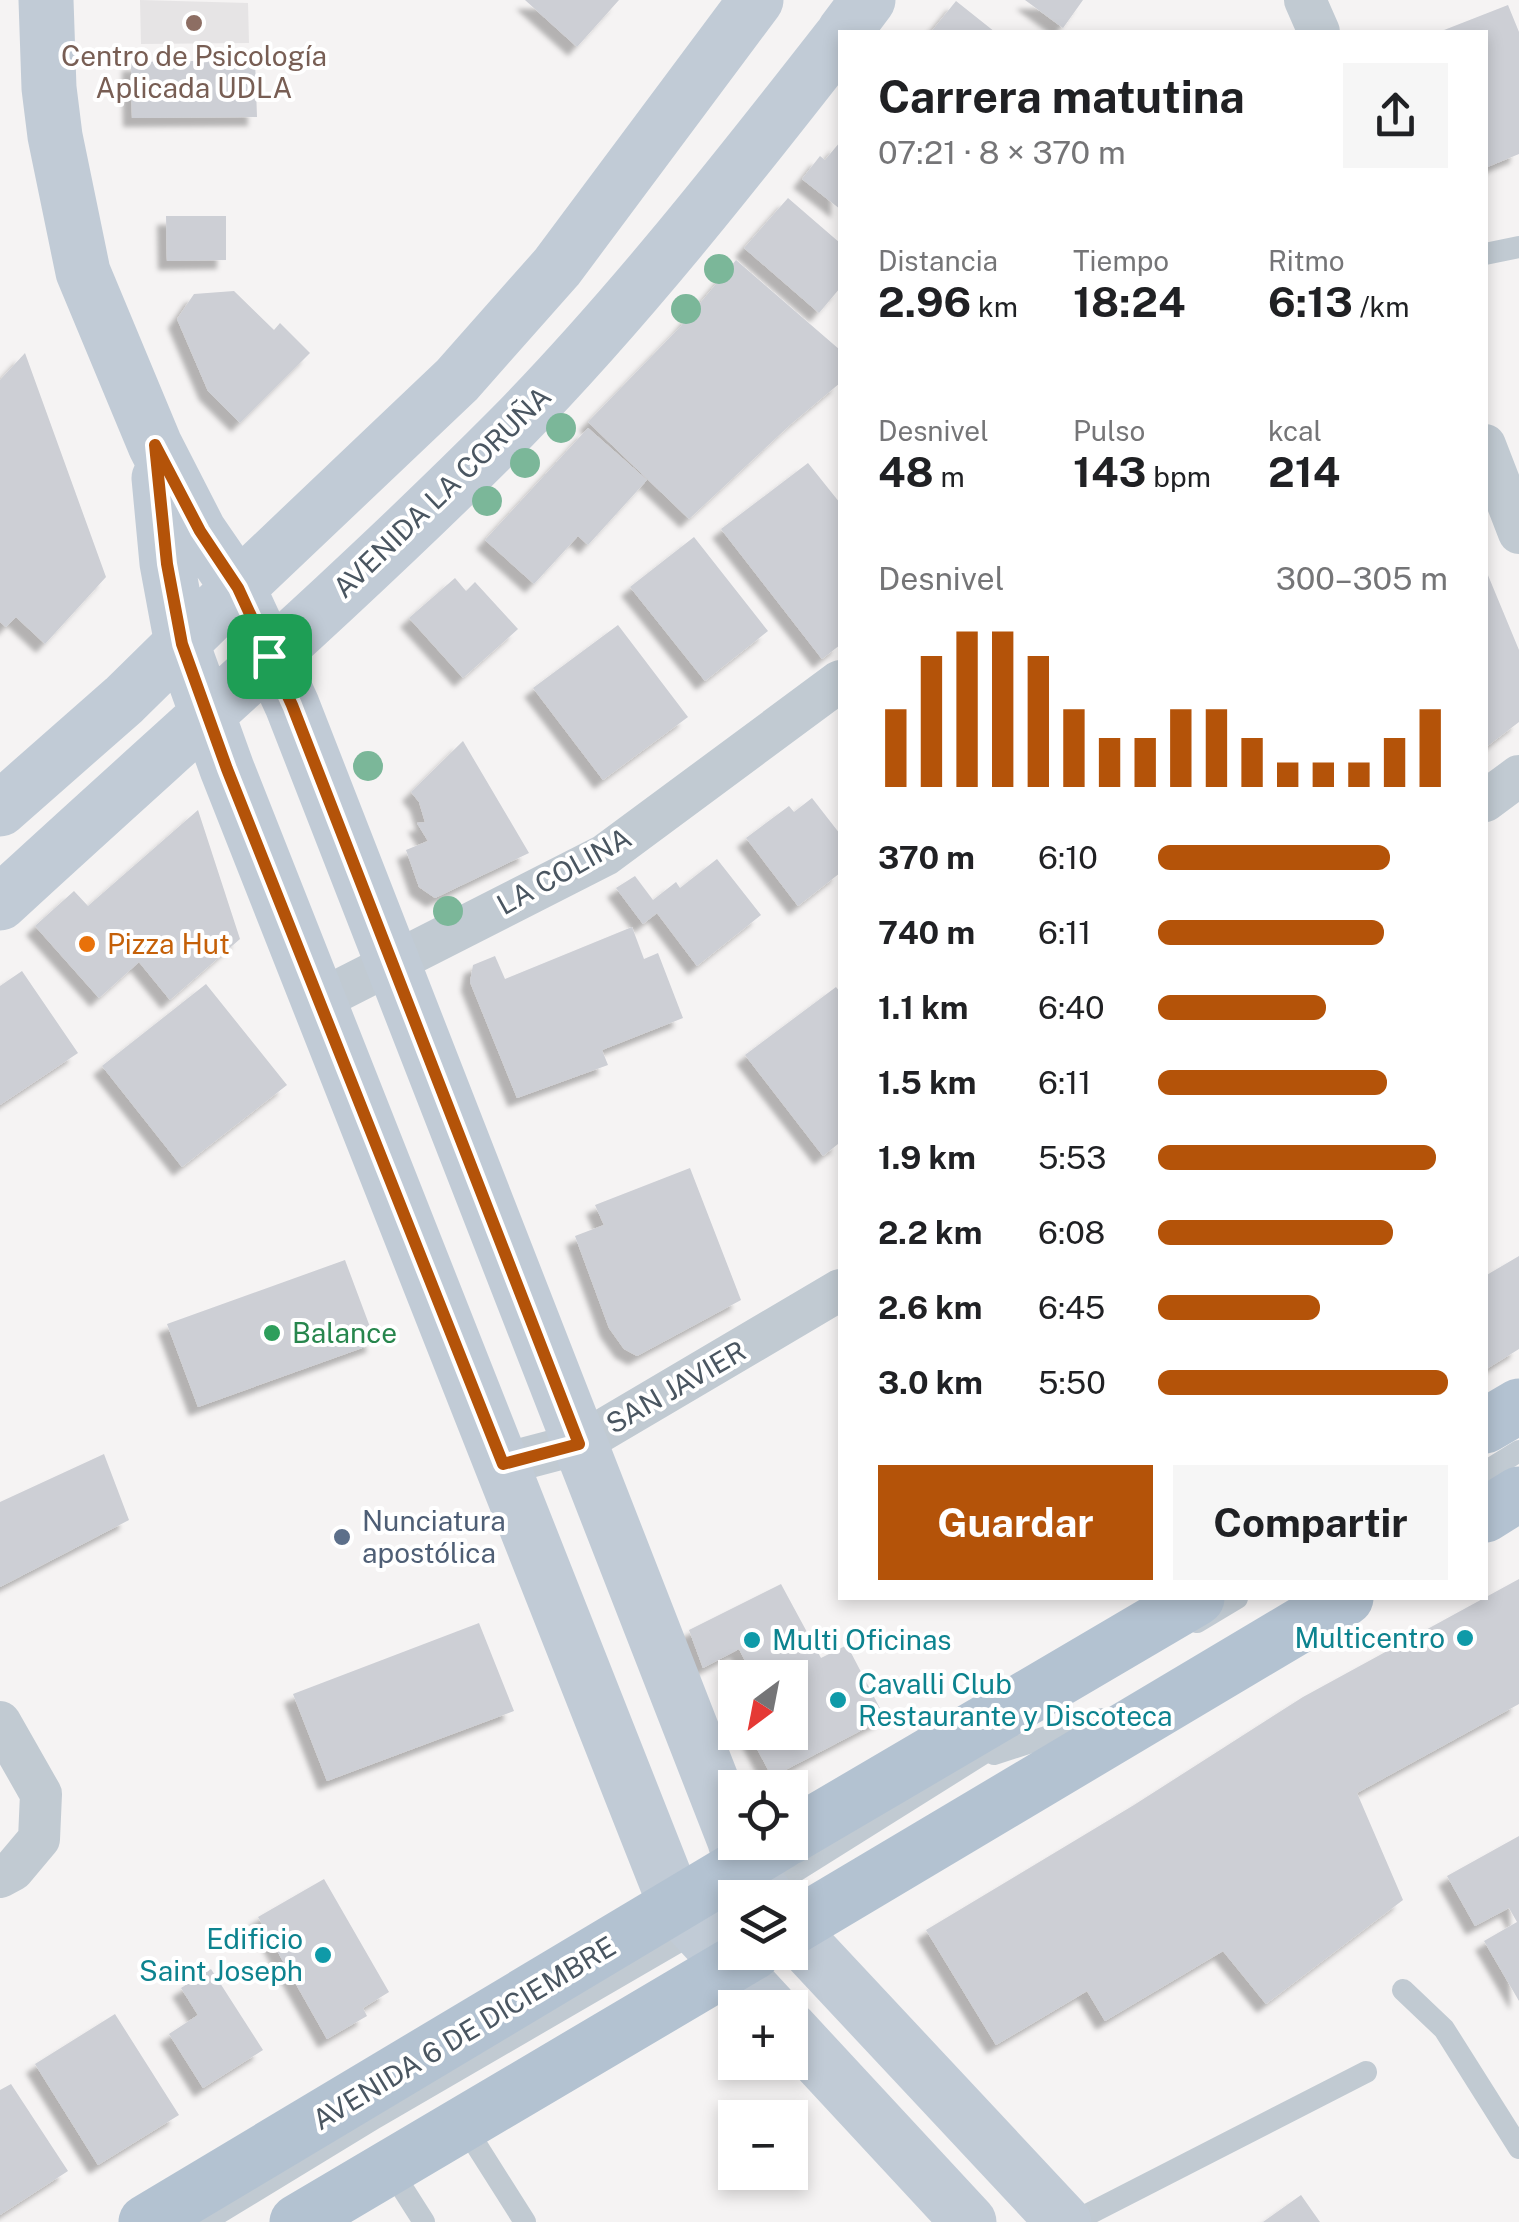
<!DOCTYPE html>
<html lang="es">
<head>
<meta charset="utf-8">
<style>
	:root { --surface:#fff; --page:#f6f6f6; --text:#202124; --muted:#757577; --accent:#b45309 }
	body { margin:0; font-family:"Public Sans",sans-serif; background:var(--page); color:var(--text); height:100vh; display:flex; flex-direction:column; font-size:38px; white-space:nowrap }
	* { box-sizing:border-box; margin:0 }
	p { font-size:32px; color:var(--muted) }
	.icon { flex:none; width:55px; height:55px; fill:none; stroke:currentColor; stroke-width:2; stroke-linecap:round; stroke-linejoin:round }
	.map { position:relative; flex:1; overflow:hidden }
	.sheet { position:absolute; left:838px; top:30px; width:650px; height:1570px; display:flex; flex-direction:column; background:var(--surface); border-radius:0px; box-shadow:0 5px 15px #0003 }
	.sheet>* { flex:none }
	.needle { width:65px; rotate:212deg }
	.controls { position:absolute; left:718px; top:1660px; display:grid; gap:20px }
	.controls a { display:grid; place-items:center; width:90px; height:90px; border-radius:0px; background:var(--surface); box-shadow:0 5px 15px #0003; font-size:50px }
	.pin { position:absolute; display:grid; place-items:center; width:85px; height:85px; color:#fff; margin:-42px; border-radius:20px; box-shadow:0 5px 15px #0006 }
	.round { display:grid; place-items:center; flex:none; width:105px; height:105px; border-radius:0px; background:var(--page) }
	.headline { display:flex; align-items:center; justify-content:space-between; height:170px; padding:0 40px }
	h1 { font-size:45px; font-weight:700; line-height:75px }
	.stats { display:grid; grid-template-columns:repeat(3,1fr); gap:15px; height:170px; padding:10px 40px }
	.stats div { display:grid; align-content:center }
	.stats b { font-size:42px; font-weight:700 }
	.stats small { font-size:28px; font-weight:400 }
	.stats p { font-size:28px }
	.chart { height:280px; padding:20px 40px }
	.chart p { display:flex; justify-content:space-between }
	.chart svg { width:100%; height:180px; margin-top:10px; stroke:var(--accent); stroke-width:6 }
	.button { display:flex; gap:20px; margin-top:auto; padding:20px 40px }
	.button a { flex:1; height:115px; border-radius:0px; background:var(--accent); color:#fff; font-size:40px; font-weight:700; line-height:115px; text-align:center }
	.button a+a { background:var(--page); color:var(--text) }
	ul { padding:0 40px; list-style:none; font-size:32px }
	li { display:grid; grid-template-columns:160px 120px 1fr; align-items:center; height:75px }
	li i { height:25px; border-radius:12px; background:var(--accent) }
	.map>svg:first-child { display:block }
</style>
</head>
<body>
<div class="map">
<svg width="1519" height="2222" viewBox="0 0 1519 2222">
	<defs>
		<filter id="shadow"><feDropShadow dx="-9" dy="9" stdDeviation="2.5" flood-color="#0004"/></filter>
	</defs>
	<rect width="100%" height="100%" fill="#f5f3f3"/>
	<path fill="#e6e4e5" d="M140 0 248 3 249 43 141 44Z"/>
	<path fill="#cdcfd5" filter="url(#shadow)" d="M525 0H619L577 47Z
		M1025 0H1083L1063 28Z
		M956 1 995 32H931Z
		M1508 5 1519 32V154L1485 168V32H1439Z
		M255 60 257 117 132 118 131 62Z
		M840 142V209L802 179 820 156 825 160Z
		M788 198 840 243V288L819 313 744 248Z
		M166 216H226V260L167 261Z
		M736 260 840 350V383L791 424 689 519 588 422 681 326Z
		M234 291 274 330 280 323 310 353 240 423 208 391 177 319 194 294Z
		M25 353 106 577 45 644 16 617 6 627 0 622V380Z
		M588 428 647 480 588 545 578 536 534 584 485 540Z
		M808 463 840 503V645L822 659 721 529Z
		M694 537 768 631 705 681 630 587Z
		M1485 568 1519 650V722L1485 748Z
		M455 578 466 591 475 582 518 629 463 678 409 618Z
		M618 625 688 717 603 780 533 688Z
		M463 741 529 853 435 898 419 887 406 850 428 841 417 823 425 822 419 802 411 792Z
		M812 798 840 834V873L798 906 746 838 789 806 794 812Z
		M198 810 240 939 170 1000 139 962 99 998 35 926 74 891 88 906Z
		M717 859 761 915 697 966 657 913 643 924 616 888 635 876 653 900 676 882 680 888Z
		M632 927 644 959 658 953 683 1018 602 1050 608 1065 517 1098 470 982 473 965 495 956 505 979Z
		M22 971 78 1053 0 1105V986Z
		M206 984 287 1085 182 1167 102 1066Z
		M836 987 840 992V1147L838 1144 823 1156 745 1055Z
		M690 1168 741 1300 637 1356 624 1349 609 1328 575 1236 604 1225 595 1205Z
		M1519 1256V1349L1485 1370V1276Z
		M345 1260 376 1343 198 1407 167 1324Z
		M104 1454 129 1520 0 1587V1502Z
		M1519 1579V1704L1357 1793 1403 1900 1266 2004 1223 1951 1105 2021 1087 1991 996 2045 926 1930 1134 1805 1303 1697Z
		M781 1584 821 1658 847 1645 885 1718 772 1777 748 1732H790V1678H754L739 1649 703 1668 689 1630Z
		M479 1623 514 1711 327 1781 293 1694Z
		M1519 1836V2001L1484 1941 1517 1922 1509 1908 1475 1926 1447 1876Z
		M324 1879 389 1992 363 2008 367 2016 327 2039 258 1917Z
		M211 1969 263 2050 203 2088 169 2034 198 2015 181 1988Z
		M115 2014 179 2115 98 2165 35 2064Z
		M11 2084 68 2171 0 2215V2090Z
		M1301 2195 1320 2222H1263Z"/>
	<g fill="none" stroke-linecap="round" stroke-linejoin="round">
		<path stroke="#c1cad2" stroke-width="22" d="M1485 254 1519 247
			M1485 1472 1519 1451
			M1197 1622 1237 1598
			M994 1754 1102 1719
			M764 1891 1008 1738
			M1403 1990 1444 2029 1519 2148
			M463 2124 525 2222
			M389 2167 424 2222
			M204 2222 373 2119 735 1909
			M1073 2222 1366 2072"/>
		<path stroke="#c1cad2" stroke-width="42" d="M1305 0 1319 32
			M1485 445 1519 533
			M1485 801 1519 776
			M320 1000 605 855 840 681
			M503 1464 579 1444 840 1290
			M0 1722 41 1794 39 1839 13 1870 0 1877"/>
		<path stroke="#c1cbd6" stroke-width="55" d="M46 0 49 88 55 136 83 272 155 445 199 531 238 588 292 705 735 1841
			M844 32 868 0
			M159 478 167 563 182 644 227 769 676 1906 770 2008
			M0 809 124 700 238 588 457 380 557 267 756 0
			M0 903C170 746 346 594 509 430 626 311 737 170 840 38
			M735 1842 744 1865 768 1898
			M790 1929 1064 2222
			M790 2029 969 2222"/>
		<path stroke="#b3c2d1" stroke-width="55" d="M1485 1426 1519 1406
			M1485 1515 1519 1494
			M790 1837 1197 1598
			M790 1929 1346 1598
			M146 2222 781 1842
			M297 2222 754 1952"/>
	</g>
	<g fill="#7bb799">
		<circle cx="719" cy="269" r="15"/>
		<circle cx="686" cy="309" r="15"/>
		<circle cx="561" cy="428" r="15"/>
		<circle cx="525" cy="463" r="15"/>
		<circle cx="487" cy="501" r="15"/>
		<circle cx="368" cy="766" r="15"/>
		<circle cx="448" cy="911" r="15"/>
	</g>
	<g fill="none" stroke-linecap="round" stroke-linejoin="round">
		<defs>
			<path id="route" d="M155 445 200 531 238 588 292 705 579 1444 503 1464 227 769 182 644 167 564Z"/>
		</defs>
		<use href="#route" stroke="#fff" stroke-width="20"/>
		<use href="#route" stroke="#b45309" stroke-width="12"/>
	</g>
	<circle fill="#8d6e63" stroke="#fff" stroke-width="4" cx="194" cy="23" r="10"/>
	<circle fill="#e8710a" stroke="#fff" stroke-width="4" cx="87" cy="944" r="10"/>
	<circle fill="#2e9e5b" stroke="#fff" stroke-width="4" cx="272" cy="1333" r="10"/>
	<circle fill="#5c6f8a" stroke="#fff" stroke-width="4" cx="342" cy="1537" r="10"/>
	<g fill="#0f9aa8" stroke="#fff" stroke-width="4">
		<circle cx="1465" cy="1638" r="10"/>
		<circle cx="752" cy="1640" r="10"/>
		<circle cx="838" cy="1700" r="10"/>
		<circle cx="323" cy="1955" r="10"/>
	</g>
	<g text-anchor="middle" stroke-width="8" stroke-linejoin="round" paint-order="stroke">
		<g font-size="28" fill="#785e54" stroke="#fff">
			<text x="194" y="66">Centro de Psicología<tspan x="194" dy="32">Aplicada UDLA</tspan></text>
		</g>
		<g font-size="28" fill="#4a5661" stroke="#fff">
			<text transform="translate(442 492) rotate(-44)" y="10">AVENIDA LA CORUÑA</text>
			<text transform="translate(564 871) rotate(-29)" y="10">LA COLINA</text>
			<text transform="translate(676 1387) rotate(-30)" y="10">SAN JAVIER</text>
			<text transform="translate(464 2033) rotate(-31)" y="10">AVENIDA 6 DE DICIEMBRE</text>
		</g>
		<g font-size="28" fill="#c56008" stroke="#fff" text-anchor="start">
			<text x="107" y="954">Pizza Hut</text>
		</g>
		<g font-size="28" fill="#27864d" stroke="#fff" text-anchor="start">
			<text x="292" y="1343">Balance</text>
		</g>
		<g font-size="28" fill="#4e5e75" stroke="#fff" text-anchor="start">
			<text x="362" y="1531">Nunciatura<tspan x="362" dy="32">apostólica</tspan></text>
		</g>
		<g font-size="28" fill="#0d838f" stroke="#fff" text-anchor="end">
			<text x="1445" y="1648">Multicentro</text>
			<text x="772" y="1650" text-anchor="start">Multi Oficinas</text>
			<text x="858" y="1694" text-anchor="start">Cavalli Club<tspan x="858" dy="32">Restaurante y Discoteca</tspan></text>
			<text x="303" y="1949">Edificio<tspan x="303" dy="32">Saint Joseph</tspan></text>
		</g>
	</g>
</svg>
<div class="controls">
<a><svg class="needle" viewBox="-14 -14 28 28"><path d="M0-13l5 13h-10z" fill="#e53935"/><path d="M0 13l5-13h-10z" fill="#757577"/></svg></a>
<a><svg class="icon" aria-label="locate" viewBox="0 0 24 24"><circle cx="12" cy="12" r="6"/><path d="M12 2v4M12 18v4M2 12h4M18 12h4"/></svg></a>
<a><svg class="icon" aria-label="layers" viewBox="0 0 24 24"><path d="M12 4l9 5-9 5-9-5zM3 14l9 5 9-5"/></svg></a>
<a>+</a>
<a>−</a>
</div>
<div class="pin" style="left:269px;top:656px;background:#1e9e55"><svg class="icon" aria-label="arrive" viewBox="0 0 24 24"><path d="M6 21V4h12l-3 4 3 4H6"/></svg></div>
<section class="sheet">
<div class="headline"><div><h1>Carrera matutina</h1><p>07:21 · 8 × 370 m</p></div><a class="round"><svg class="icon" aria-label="share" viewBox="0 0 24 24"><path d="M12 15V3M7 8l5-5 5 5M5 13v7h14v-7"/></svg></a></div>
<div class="stats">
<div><p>Distancia</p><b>2.96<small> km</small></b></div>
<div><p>Tiempo</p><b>18:24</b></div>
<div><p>Ritmo</p><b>6:13<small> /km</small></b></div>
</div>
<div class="stats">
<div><p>Desnivel</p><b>48<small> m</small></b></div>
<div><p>Pulso</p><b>143<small> bpm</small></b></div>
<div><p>kcal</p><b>214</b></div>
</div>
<div class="chart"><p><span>Desnivel</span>300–305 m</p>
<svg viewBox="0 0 160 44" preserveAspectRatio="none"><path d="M5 44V25M15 44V12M25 44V6M35 44V6M45 44V12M55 44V25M65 44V32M75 44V32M85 44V25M95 44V25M105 44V32M115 44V38M125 44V38M135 44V38M145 44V32M155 44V25"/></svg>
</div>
<ul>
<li><b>370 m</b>6:10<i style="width:80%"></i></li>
<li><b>740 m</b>6:11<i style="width:78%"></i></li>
<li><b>1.1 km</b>6:40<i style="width:58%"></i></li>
<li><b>1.5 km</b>6:11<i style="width:79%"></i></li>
<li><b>1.9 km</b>5:53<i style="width:96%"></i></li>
<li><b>2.2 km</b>6:08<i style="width:81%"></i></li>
<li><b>2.6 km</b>6:45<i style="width:56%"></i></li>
<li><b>3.0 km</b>5:50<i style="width:100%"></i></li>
</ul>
<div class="button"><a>Guardar</a><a>Compartir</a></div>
</section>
</div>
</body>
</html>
